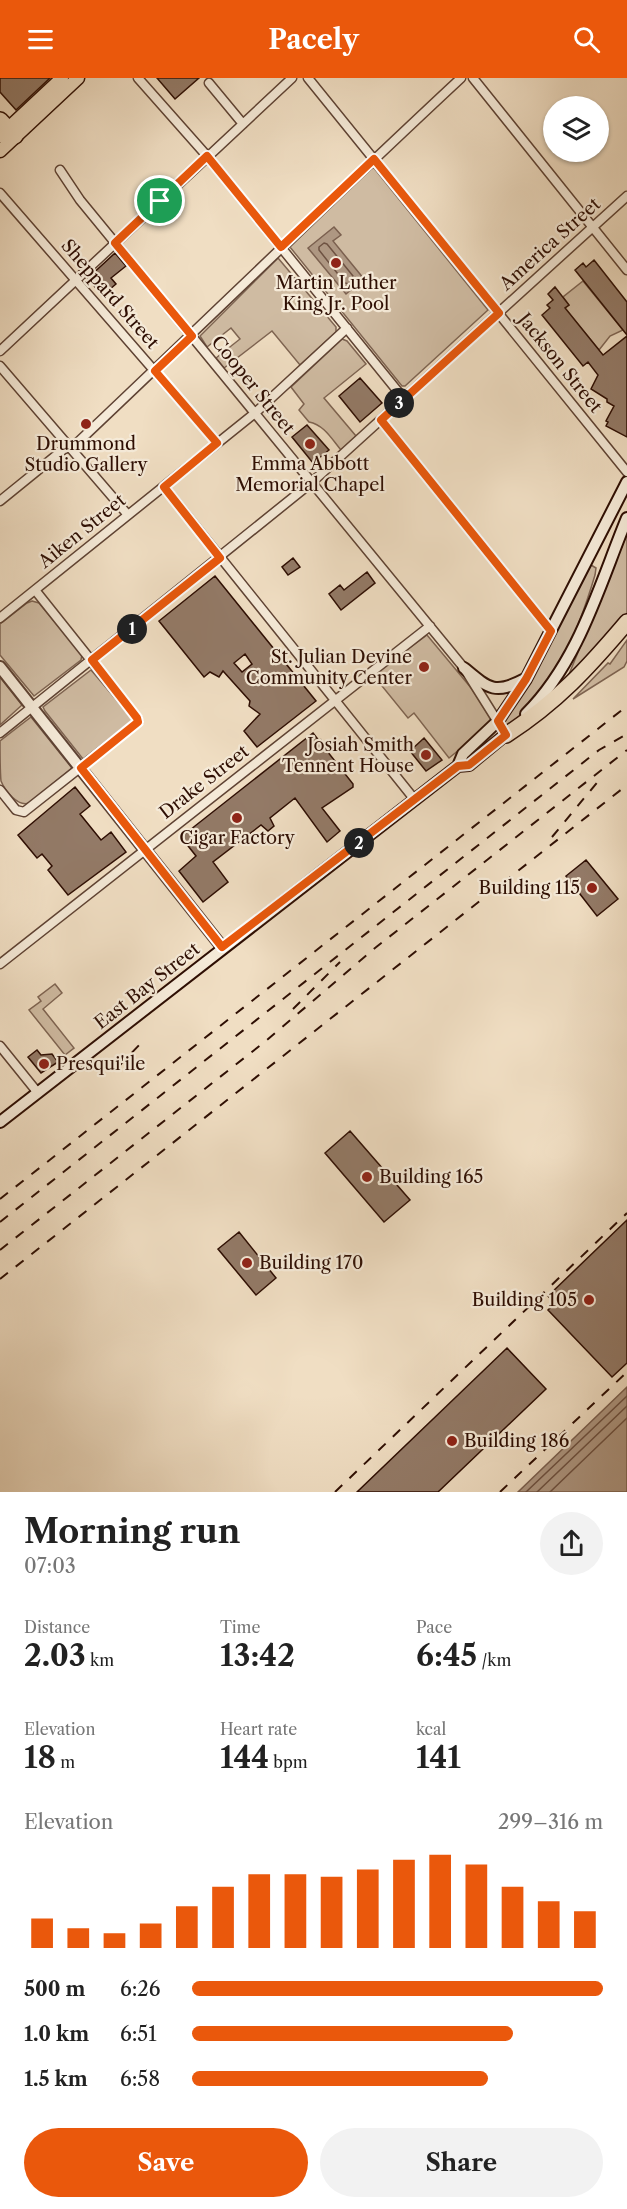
<!DOCTYPE html>
<html lang="en">
<head>
<meta charset="utf-8">
<style>
	:root { --surface:#fff; --page:#f2f2f2; --text:#222; --muted:#767676; --accent:#ea580c }
	body { margin:0; font-family:"Libre Caslon Text",serif; background:var(--page); color:var(--text); height:100vh; display:flex; flex-direction:column; font-size:22px; white-space:nowrap }
	* { box-sizing:border-box; margin:0 }
	p { font-size:20px; color:var(--muted) }
	.icon { flex:none; width:33px; height:33px; fill:none; stroke:currentColor; stroke-width:2; stroke-linecap:round; stroke-linejoin:round }
	.map { position:relative; height:1414px; overflow:hidden }
	.drawer { display:flex; flex-direction:column; background:var(--surface); flex:1 }
	.drawer>* { flex:none }
	.controls { position:absolute; left:543px; top:18px; display:grid; gap:12px }
	.controls a { display:grid; place-items:center; width:66px; height:66px; border-radius:50%; background:var(--surface); box-shadow:0 2px 4px #0004; font-size:30px }
	.pin { position:absolute; display:grid; place-items:center; width:51px; height:51px; color:#fff; margin:-26px; border:3px solid #fff; border-radius:50%; box-shadow:0 2px 6px #0007 }
	.km { position:absolute; width:30px; height:30px; margin:-15px; border-radius:50%; background:#222; color:#fff; font-size:16px; line-height:30px; text-align:center }
	.round { display:grid; place-items:center; flex:none; width:63px; height:63px; border-radius:32px; background:var(--page) }
	.summary { display:flex; align-items:center; justify-content:space-between; height:102px; padding:0 24px }
	h1 { font-size:33px; font-weight:800; line-height:45px }
	.metrics { display:grid; grid-template-columns:repeat(3,1fr); gap:9px; height:102px; padding:6px 24px }
	.metrics div { display:grid; align-content:center }
	.metrics b { font-size:30px; font-weight:800 }
	.metrics small { font-size:16px; font-weight:400 }
	.metrics p { font-size:16px }
	.chart { height:168px; padding:12px 24px }
	.chart p { display:flex; justify-content:space-between }
	.chart svg { width:100%; height:108px; margin-top:6px; stroke:var(--accent); stroke-width:6 }
	.primary-button { display:flex; gap:12px; margin-top:auto; padding:12px 24px }
	.primary-button a { flex:1; height:69px; border-radius:36px; background:var(--accent); color:#fff; font-size:24px; font-weight:800; line-height:69px; text-align:center }
	.primary-button a+a { background:var(--page); color:var(--text) }
	ul { padding:0 24px; list-style:none; font-size:20px }
	li { display:grid; grid-template-columns:96px 72px 1fr; align-items:center; height:45px }
	li i { height:15px; border-radius:8px; background:var(--accent) }
	header { display:flex; justify-content:space-between; align-items:center; height:78px; padding:0 24px; background:var(--accent); color:#fff; font-size:27px; font-weight:800 }
	.map>svg:first-child { display:block }
</style>
</head>
<body>
<header><svg class="icon" aria-label="menu" viewBox="0 0 24 24"><path d="M4 6h16M4 12h16M4 18h16"/></svg>Pacely<svg class="icon" aria-label="search" viewBox="0 0 24 24"><circle cx="10" cy="10" r="6"/><path d="M15 15l6 6"/></svg></header>
<div class="map">
<svg width="627" height="1414" viewBox="0 0 627 1414">
	<rect width="100%" height="100%" fill="#f0dec3"/>
	<filter id="stains"><feTurbulence type="fractalNoise" baseFrequency=".00333" numOctaves="4"/><feColorMatrix values="0 0 0 0 .2 0 0 0 0 .09 0 0 0 0 .02 0 0 0 .5 -.17"/></filter>
	<radialGradient id="worn" r=".72"><stop offset=".6" stop-color="#630" stop-opacity="0"/><stop offset="1" stop-color="#630" stop-opacity=".3"/></radialGradient>
	<path fill="#cfbba2" stroke="#7e6452" stroke-width="1.5" d="M374 90 488 232 405 308H402L290 169 370 91Z
		M278 180 336 249V254L300 287 272 253 224 290 216 280 240 261 231 250 207 269 200 258Z
		M583 203 623 252 610 258 599 272 565 230 569 227 563 219Z
		M342 261 347 263 366 286 324 320 356 358 341 372C331 360 324 347 309 344L299 332 304 326 291 309Z
		M627 456V537L567 601Z
		M591 487 596 490 595 497C579 551 554 615 506 649L502 645 530 605Z
		M32 523 39 525 82 577 81 582 34 618 0 577V546L27 525Z
		M427 557 472 611 491 641 486 650 449 680 414 635 408 640 373 597Z
		M627 562V583L624 589 573 621 608 585 610 586Z
		M91 592 132 640V644L83 681 45 633 43 629Z
		M0 599 22 627 0 647Z
		M31 639 72 690 29 725C18 729 5 713 1 703 0 693 0 674 0 663Z
		M55 906 62 915 43 931 74 970 65 977 29 932 41 923 38 919Z"/>
	<path fill="#ae9782" stroke="#7b604f" stroke-width="1.5" d="M334 149 341 157 333 163 364 201 346 216 308 170Z
		M627 1309V1414H518Z"/>
	<g fill="none" stroke-linecap="round" stroke-linejoin="round">
		<path stroke="#6e5242" stroke-width="1.5" d="M324 165 327 166 353 198 349 206 345 205 319 172V169Z
			M526 1414 627 1318
			M537 1414 627 1328
			M550 1414 627 1340"/>
	</g>
	<path fill="#937a67" stroke="#2e0e03" stroke-width="1.5" fill-rule="evenodd" d="M0 0H50L16 32 0 14Z
		M157 0H199L175 21Z
		M115 175 126 188 111 200 116 206 102 218 88 200Z
		M594 182 627 224V257L575 192 583 185 586 189Z
		M555 209 569 227 565 230 603 277 627 258V359L606 348 608 344 606 343 614 328 607 324V321L591 311 598 297 588 284 583 288 542 237 550 230 547 227 553 222 548 216Z
		M360 300 382 325 360 344 339 318Z
		M307 347 329 372 313 385 292 359Z
		M293 480 300 489 288 497 282 489Z
		M367 494 375 505 341 532 329 516 340 507 344 512Z
		M215 498 316 623 257 669 244 653 260 636 249 628 250 623 223 593 219 599 210 594 204 599 159 543ZM245 576 252 586 242 594 234 585Z
		M313 655 320 664 321 662 329 672 327 673 353 706V709L322 730 340 753 327 764 295 720 270 740 274 748 268 753 261 747 213 784 228 804 203 824 179 793 196 778 181 759Z
		M424 660 442 682 426 693 410 673Z
		M75 709 90 728 80 736 101 762 111 754 126 774 68 817 48 792 52 788 42 776 37 780 18 757Z
		M586 782 618 821 597 838 566 798Z
		M37 972 41 977 52 976 58 984 41 995 28 979Z
		M350 1053 410 1122 384 1144 325 1075Z
		M627 1142V1285L612 1299 548 1232 555 1225 548 1218Z
		M239 1154 276 1200 256 1217 218 1171Z
		M507 1270 546 1311 438 1414H357Z"/>
	<g fill="none" stroke-linecap="round" stroke-linejoin="round">
		<defs>
			<path id="minor" d="M138 0 207 78 404 321
				M308 0 627 394
				M473 0 627 192
				M209 5 243 46
				M60 92 80 122 464 590 506 657
				M0 115 217 365
				M0 273 292 0
				M0 288 128 437
				M381 342 551 553
				M164 409 415 722
				M0 423 64 371 75 367C204 245 331 121 461 0
				M0 540 255 335 347 250
				M0 655 311 405 627 118
				M0 712 16 732 24 734 138 644 137 640 35 512
				M0 886 430 548
				M0 968 38 1015"/>
			<path id="tertiary" d="M0 589 222 869"/>
			<path id="secondary" d="M464 590C489 611 495 617 525 601
				M526 636C579 583 599 508 627 440
				M458 688 463 676 498 643 526 601 627 404
				M458 688 469 687 509 654
				M0 1044 458 688"/>
			<path id="primary" d="M0 58 62 0
				M0 73 78 0"/>
			<path id="motorway" d="M0 42 15 58
				M506 657C557 624 588 590 627 544"/>
		</defs>
		<use href="#minor" stroke="#5e4233" stroke-width="11"/>
		<use href="#tertiary" stroke="#5e4233" stroke-width="14"/>
		<use href="#secondary" stroke="#2e0e03" stroke-width="14"/>
		<use href="#primary" stroke="#2e0e03" stroke-width="15"/>
		<use href="#motorway" stroke="#2e0e03" stroke-width="18"/>
		<use href="#minor" stroke="#f5ead8" stroke-width="8"/>
		<use href="#tertiary" stroke="#f5ead8" stroke-width="10"/>
		<use href="#secondary" stroke="#f5ead8" stroke-width="10"/>
		<use href="#primary" stroke="#f0dec3" stroke-width="12"/>
		<use href="#motorway" stroke="#f0dec3" stroke-width="15"/>
		<path stroke="#2e0e03" stroke-width="2" stroke-dasharray="10 10" stroke-linecap="butt" d="M552 759 600 701
			M293 931 340 884
			M118 989 145 961
			M0 1121 627 628
			M0 1144 599 672 627 656
			M0 1172 267 962 375 870 627 672
			M0 1201 627 707
			M335 1414 627 1135
			M500 1414 627 1294"/>
	</g>
	<g fill="none" stroke-linecap="round" stroke-linejoin="round">
		<defs>
			<path id="route" d="M207 78 281 169 374 81 499 235 381 342 551 553 526 601 498 643 506 657 469 687 458 688 222 869 81 690 138 644 137 640 92 582 220 480 164 409 217 365 155 293 192 258 115 165Z"/>
		</defs>
		<use href="#route" stroke="#fff" stroke-width="12"/>
		<use href="#route" stroke="#ea580c" stroke-width="8"/>
	</g>
	<g fill="#8f2418" stroke="#f5ead8" stroke-width="2">
		<circle cx="336" cy="185" r="6"/>
		<circle cx="86" cy="346" r="6"/>
		<circle cx="310" cy="366" r="6"/>
		<circle cx="424" cy="589" r="6"/>
		<circle cx="426" cy="677" r="6"/>
		<circle cx="237" cy="740" r="6"/>
		<circle cx="592" cy="810" r="6"/>
		<circle cx="44" cy="986" r="6"/>
		<circle cx="367" cy="1099" r="6"/>
		<circle cx="247" cy="1185" r="6"/>
		<circle cx="589" cy="1222" r="6"/>
		<circle cx="452" cy="1363" r="6"/>
	</g>
	<g text-anchor="middle" stroke-width="4.5" stroke-linejoin="round" paint-order="stroke">
		<g font-size="18" fill="#2e0e03" stroke="#f5ead8">
			<text transform="translate(550 166) rotate(-42)" y="6">America Street</text>
			<text transform="translate(110 216) rotate(49)" y="6">Sheppard Street</text>
			<text transform="translate(560 285) rotate(51)" y="6">Jackson Street</text>
			<text transform="translate(253 307) rotate(51)" y="6">Cooper Street</text>
			<text transform="translate(82 453) rotate(-39)" y="6">Aiken Street</text>
			<text transform="translate(204 704) rotate(-38)" y="6">Drake Street</text>
			<text transform="translate(147 908) rotate(-38)" y="6">East Bay Street</text>
		</g>
		<g font-size="18" fill="#2e0e03" stroke="#f5ead8">
			<text x="336" y="211">Martin Luther<tspan x="336" dy="21">King Jr. Pool</tspan></text>
			<text x="86" y="372">Drummond<tspan x="86" dy="21">Studio Gallery</tspan></text>
			<text x="310" y="392">Emma Abbott<tspan x="310" dy="21">Memorial Chapel</tspan></text>
			<text x="412" y="585" text-anchor="end">St. Julian Devine<tspan x="412" dy="21">Community Center</tspan></text>
			<text x="414" y="673" text-anchor="end">Josiah Smith<tspan x="414" dy="21">Tennent House</tspan></text>
			<text x="237" y="766">Cigar Factory</text>
			<text x="580" y="816" text-anchor="end">Building 115</text>
			<text x="56" y="992" text-anchor="start">Presqui'ile</text>
			<text x="379" y="1105" text-anchor="start">Building 165</text>
			<text x="259" y="1191" text-anchor="start">Building 170</text>
			<text x="577" y="1228" text-anchor="end">Building 105</text>
			<text x="464" y="1369" text-anchor="start">Building 186</text>
		</g>
	</g>
	<rect width="100%" height="100%" filter="url(#stains)"/>
	<rect width="100%" height="100%" fill="url(#worn)"/>
</svg>
<div class="controls">
<a><svg class="icon" aria-label="layers" viewBox="0 0 24 24"><path d="M12 4l9 5-9 5-9-5zM3 14l9 5 9-5"/></svg></a>
</div>
<div class="pin" style="left:160px;top:123px;background:#1e9e55"><svg class="icon" aria-label="arrive" viewBox="0 0 24 24"><path d="M6 21V4h12l-3 4 3 4H6"/></svg></div>
<b class="km" style="left:132px;top:551px">1</b>
<b class="km" style="left:359px;top:765px">2</b>
<b class="km" style="left:399px;top:325px">3</b>
</div>
<section class="drawer">
<div class="summary"><div><h1>Morning run</h1><p>07:03</p></div><a class="round"><svg class="icon" aria-label="share" viewBox="0 0 24 24"><path d="M12 15V3M7 8l5-5 5 5M5 13v7h14v-7"/></svg></a></div>
<div class="metrics">
<div><p>Distance</p><b>2.03<small> km</small></b></div>
<div><p>Time</p><b>13:42</b></div>
<div><p>Pace</p><b>6:45<small> /km</small></b></div>
</div>
<div class="metrics">
<div><p>Elevation</p><b>18<small> m</small></b></div>
<div><p>Heart rate</p><b>144<small> bpm</small></b></div>
<div><p>kcal</p><b>141</b></div>
</div>
<div class="chart"><p><span>Elevation</span>299–316 m</p>
<svg viewBox="0 0 160 44" preserveAspectRatio="none"><path d="M5 44V32M15 44V36M25 44V38M35 44V34M45 44V27M55 44V19M65 44V14M75 44V14M85 44V15M95 44V12M105 44V8M115 44V6M125 44V10M135 44V19M145 44V25M155 44V29"/></svg>
</div>
<ul>
<li><b>500 m</b>6:26<i style="width:100%"></i></li>
<li><b>1.0 km</b>6:51<i style="width:78%"></i></li>
<li><b>1.5 km</b>6:58<i style="width:72%"></i></li>
</ul>
<div class="primary-button"><a>Save</a><a>Share</a></div>
</section>
</body>
</html>
